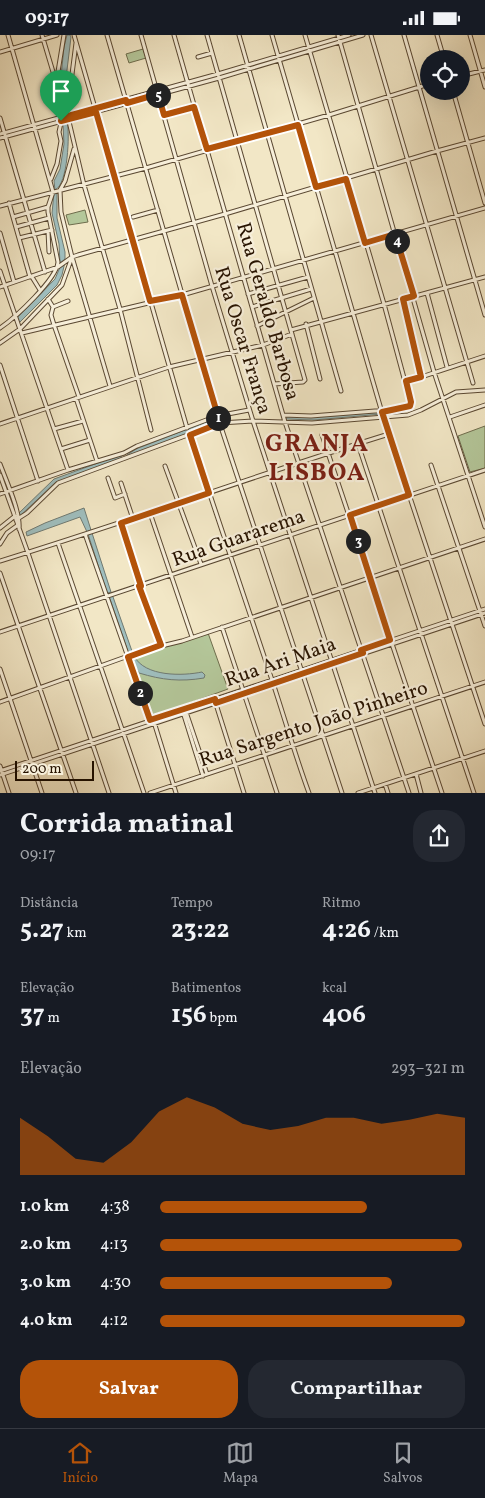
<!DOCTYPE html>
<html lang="pt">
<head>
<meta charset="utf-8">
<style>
	:root { --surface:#171b24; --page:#242831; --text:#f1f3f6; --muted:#9ea1a6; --line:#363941; --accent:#b45309 }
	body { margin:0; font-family:Vollkorn,serif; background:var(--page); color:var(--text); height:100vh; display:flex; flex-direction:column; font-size:19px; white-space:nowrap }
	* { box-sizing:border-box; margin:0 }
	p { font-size:16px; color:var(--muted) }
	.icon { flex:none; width:28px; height:28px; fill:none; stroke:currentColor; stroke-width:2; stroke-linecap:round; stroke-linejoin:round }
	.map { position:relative; height:758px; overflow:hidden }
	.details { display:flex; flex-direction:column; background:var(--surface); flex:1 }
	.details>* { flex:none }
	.buttons { position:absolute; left:420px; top:15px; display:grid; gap:10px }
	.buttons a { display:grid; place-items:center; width:50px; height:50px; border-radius:50%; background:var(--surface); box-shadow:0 5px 20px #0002; font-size:25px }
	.scale { position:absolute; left:15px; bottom:12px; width:79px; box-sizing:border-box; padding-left:5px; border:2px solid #271300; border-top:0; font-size:14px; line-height:18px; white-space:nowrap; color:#271300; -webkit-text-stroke:4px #f7efda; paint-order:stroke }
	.pin { position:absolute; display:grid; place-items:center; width:42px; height:42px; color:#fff; margin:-51px -21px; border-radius:50% 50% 50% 0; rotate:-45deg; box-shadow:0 0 5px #0007 }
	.pin .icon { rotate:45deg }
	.km { position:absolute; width:25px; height:25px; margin:-12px; border-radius:50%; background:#222; color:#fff; font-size:14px; line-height:25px; text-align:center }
	.round { display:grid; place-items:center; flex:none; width:52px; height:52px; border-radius:20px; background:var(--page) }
	.summary { display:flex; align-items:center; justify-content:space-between; height:85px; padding:0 20px }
	h1 { font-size:28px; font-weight:700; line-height:38px }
	.figures { display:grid; grid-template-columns:repeat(3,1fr); gap:8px; height:85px; padding:5px 20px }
	.figures div { display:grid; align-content:center }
	.figures b { font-size:25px; font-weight:700 }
	.figures small { font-size:14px; font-weight:400 }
	.figures p { font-size:14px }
	.chart { height:140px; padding:10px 20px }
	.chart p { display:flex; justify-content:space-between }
	.chart svg { width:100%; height:90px; margin-top:5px; fill:var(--accent); opacity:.7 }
	.action { display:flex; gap:10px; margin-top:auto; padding:10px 20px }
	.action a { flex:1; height:58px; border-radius:20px; background:var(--accent); color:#fff; font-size:20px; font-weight:700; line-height:58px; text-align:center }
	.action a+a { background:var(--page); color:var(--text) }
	ul { padding:0 20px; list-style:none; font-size:16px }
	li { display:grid; grid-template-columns:80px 60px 1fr; align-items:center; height:38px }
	li i { height:12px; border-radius:6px; background:var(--accent) }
	.status { display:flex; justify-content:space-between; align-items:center; height:35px; padding:0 25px; background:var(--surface); direction:ltr }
	.status svg { height:14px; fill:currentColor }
	.tabs { display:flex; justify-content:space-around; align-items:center; height:70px; border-top:1px solid var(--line); background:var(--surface); font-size:14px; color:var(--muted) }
	.tabs a { display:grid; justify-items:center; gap:2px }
	.tabs .selected { color:var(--accent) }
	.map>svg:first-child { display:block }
</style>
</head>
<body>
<div class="status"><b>09:17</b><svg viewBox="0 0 49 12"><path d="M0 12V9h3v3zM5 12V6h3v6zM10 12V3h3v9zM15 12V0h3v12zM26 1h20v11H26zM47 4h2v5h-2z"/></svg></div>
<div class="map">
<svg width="485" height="758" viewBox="0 0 485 758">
	<rect width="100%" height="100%" fill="#f2e7c6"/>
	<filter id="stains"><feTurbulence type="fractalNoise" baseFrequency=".004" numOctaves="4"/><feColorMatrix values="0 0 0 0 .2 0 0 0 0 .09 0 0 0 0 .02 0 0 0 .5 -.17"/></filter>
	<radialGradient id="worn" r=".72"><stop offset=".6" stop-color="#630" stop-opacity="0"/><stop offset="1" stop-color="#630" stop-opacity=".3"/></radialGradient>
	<path fill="#b4c79a" stroke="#6e6d4d" d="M143 14 146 23 129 28 126 19Z
		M85 175 88 187 69 190 66 180Z
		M485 391V433L470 437 458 401Z
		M208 598 228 654 151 682 130 623Z"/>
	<path fill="#9fbebe" stroke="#6f7a72" d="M67 0H70L71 2 63 68 65 79 63 80 59 61 64 12Z
		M67 85C70 99 68 149 55 155L54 146 60 134 64 109 63 89Z
		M57 157V183L65 217V224L60 228 59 209 52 178 54 158Z
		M65 227 62 240 57 250 19 288 17 283 55 244 61 230Z
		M381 377 382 379 314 385 286 384 285 381Z
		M216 383 218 387 129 422 127 420 136 414Z
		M117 421H121L122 423 108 430 56 447 20 481 19 478 54 444Z
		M84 473 91 495 87 497 80 482 27 501 26 497 45 488Z
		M92 498 111 557 107 558 88 499Z
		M112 559 133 619 129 620 109 561Z
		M134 621C145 642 183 641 202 637L205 640 204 643C180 647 162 645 139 638L130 623Z"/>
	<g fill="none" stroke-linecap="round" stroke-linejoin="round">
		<defs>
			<path id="minor" d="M42 0 56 47
				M74 0 187 393
				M107 0 217 380 342 758
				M141 0 212 251 253 386 375 758
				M174 0 285 387 409 758
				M207 0 305 345 303 347 274 349
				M239 0 341 356
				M272 0 383 381 485 689
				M338 0 434 337 485 492
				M371 0 473 348
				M404 0 485 280
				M437 0 444 24
				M470 0 485 52
				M76 8 67 78 84 150 120 274 151 395
				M0 17 57 0
				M198 22 212 18
				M461 41 485 35
				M453 56 485 168
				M164 80 194 71
				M0 83 45 237
				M0 99 218 39 349 0
				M0 103 219 43 363 0
				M74 114 65 146 60 155 61 177 72 222 110 351
				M51 144 57 129 61 106 59 97 62 83 57 63 56 49 64 0
				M9 168 30 242
				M0 171 146 133 329 80 429 49
				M13 182 48 172
				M133 182 158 175
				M16 192 49 183
				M48 196 49 217
				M0 198 14 247
				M19 203 52 195
				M0 236 68 435
				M32 242 40 255
				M0 252 58 232 72 222 78 220 225 179 437 116 485 103
				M427 258 447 332
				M248 259 308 242
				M48 264 53 272 51 280 54 290 79 362
				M403 264 421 341
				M53 272 68 266
				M252 272 311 254
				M306 289 320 344
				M257 291 314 263
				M0 293C15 283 57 244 58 227L48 177V172L53 157 8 0
				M291 295 485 242
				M22 298 182 260 485 173
				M276 305 286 332 289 348
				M0 308 20 294 62 250 72 222
				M0 330 38 446
				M406 347 485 321
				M76 363 97 426
				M283 380 311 381 375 376C385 376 405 378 411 369L384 269 305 0
				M450 382 485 370
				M0 389 169 332 263 310 292 299
				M54 394 83 386
				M190 400C217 481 244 562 271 642 284 681 295 720 309 758
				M322 400 442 758
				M358 409 474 758
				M61 414 90 405
				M0 429C6 445 21 478 19 494
				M431 430 485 591
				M165 431 201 529
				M0 440 28 518 109 758
				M108 443 115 463 125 459
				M121 448 133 484
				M0 459 68 435 124 418 137 411 217 381 249 375
				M150 478 192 602
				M16 485 27 478 58 448 220 388 253 386 312 388 408 380 421 375 456 357 485 355
				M121 489 141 551
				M0 493 15 481
				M85 499 150 685
				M58 508 144 758
				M0 509 7 498 18 490
				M0 526C131 486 259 439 389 399
				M0 538 76 758
				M139 551 161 611
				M222 592 277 758
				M0 597 485 435
				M0 634 42 758
				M215 666 244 758
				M0 667 145 615 182 606 485 504
				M183 677 203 741
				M186 677 207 739
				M154 687 176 758
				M0 731 9 758
				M0 736 485 574
				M416 739 421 758
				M0 740 485 578
				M385 749 388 758
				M150 758 485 647
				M358 758 485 716"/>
		</defs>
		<use href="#minor" stroke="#5a4832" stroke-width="5"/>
		<use href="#minor" stroke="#f7efda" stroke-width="3"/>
	</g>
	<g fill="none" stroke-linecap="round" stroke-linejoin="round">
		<defs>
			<path id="route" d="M158 59 164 80 194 72 207 114 298 90 316 152 346 144 365 208 395 199 414 261 403 264 421 342 406 346 411 367 410 371 382 377 409 460 350 480 390 605 361 615 363 618 216 668 215 664 150 685 128 622 161 610 139 551H141L121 488 209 458 190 400 220 388 182 260 150 266 96 77 61 86 62 82 68 81 126 65 127 68Z"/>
		</defs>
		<use href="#route" stroke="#fff" stroke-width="10"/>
		<use href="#route" stroke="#b45309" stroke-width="6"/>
	</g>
	<g text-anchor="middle" stroke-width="4.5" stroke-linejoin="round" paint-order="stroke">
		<g font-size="20" fill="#271300" stroke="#f7efda">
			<text transform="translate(269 276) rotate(74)" y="7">Rua Geraldo Barbosa</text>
			<text transform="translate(244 305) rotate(73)" y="7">Rua Oscar França</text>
			<text transform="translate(238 502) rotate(-19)" y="7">Rua Guararema</text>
			<text transform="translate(280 626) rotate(-19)" y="7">Rua Ari Maia</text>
			<text transform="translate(313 688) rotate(-18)" y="7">Rua Sargento João Pinheiro</text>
		</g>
		<g font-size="25" font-weight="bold" letter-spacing="1" fill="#7a1f14" stroke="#f7efda">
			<text x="317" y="416">GRANJA<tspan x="317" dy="29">LISBOA</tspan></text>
		</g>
	</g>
	<rect width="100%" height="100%" filter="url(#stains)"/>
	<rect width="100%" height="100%" fill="url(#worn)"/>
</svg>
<div class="buttons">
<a><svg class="icon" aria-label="locate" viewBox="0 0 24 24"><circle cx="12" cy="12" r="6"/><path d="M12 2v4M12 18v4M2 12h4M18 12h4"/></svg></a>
</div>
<div class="scale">200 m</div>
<div class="pin" style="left:61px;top:86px;background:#1e9e55"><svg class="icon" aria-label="arrive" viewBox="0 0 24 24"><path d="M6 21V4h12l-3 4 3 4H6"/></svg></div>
<b class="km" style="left:218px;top:383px">1</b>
<b class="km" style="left:140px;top:658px">2</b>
<b class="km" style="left:358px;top:506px">3</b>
<b class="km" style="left:397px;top:206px">4</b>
<b class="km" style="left:158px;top:60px">5</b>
</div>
<section class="details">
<div class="summary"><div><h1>Corrida matinal</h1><p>09:17</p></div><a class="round"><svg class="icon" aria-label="share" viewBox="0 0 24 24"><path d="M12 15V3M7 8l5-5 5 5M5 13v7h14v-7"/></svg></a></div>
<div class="figures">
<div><p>Distância</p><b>5.27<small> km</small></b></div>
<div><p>Tempo</p><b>23:22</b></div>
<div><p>Ritmo</p><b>4:26<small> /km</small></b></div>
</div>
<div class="figures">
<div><p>Elevação</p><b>37<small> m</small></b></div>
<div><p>Batimentos</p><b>156<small> bpm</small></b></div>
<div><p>kcal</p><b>406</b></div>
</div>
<div class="chart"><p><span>Elevação</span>293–321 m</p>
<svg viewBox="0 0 160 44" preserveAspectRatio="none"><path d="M0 44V16L10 25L20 36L30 38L40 28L50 13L60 6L70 11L80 19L90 22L100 20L110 16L120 16L130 19L140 17L150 14L160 16V44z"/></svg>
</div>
<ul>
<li><b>1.0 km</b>4:38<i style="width:68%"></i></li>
<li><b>2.0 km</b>4:13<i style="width:99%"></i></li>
<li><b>3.0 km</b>4:30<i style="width:76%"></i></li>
<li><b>4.0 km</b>4:12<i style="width:100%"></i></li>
</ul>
<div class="action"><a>Salvar</a><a>Compartilhar</a></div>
</section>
<nav class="tabs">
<a class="selected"><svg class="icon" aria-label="home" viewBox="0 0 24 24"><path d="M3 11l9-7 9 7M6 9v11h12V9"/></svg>Início</a>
<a><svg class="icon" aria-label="map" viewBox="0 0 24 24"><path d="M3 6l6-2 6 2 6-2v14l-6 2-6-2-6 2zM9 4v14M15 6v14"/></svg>Mapa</a>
<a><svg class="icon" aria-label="saved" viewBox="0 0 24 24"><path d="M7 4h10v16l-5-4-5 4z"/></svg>Salvos</a>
</nav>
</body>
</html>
